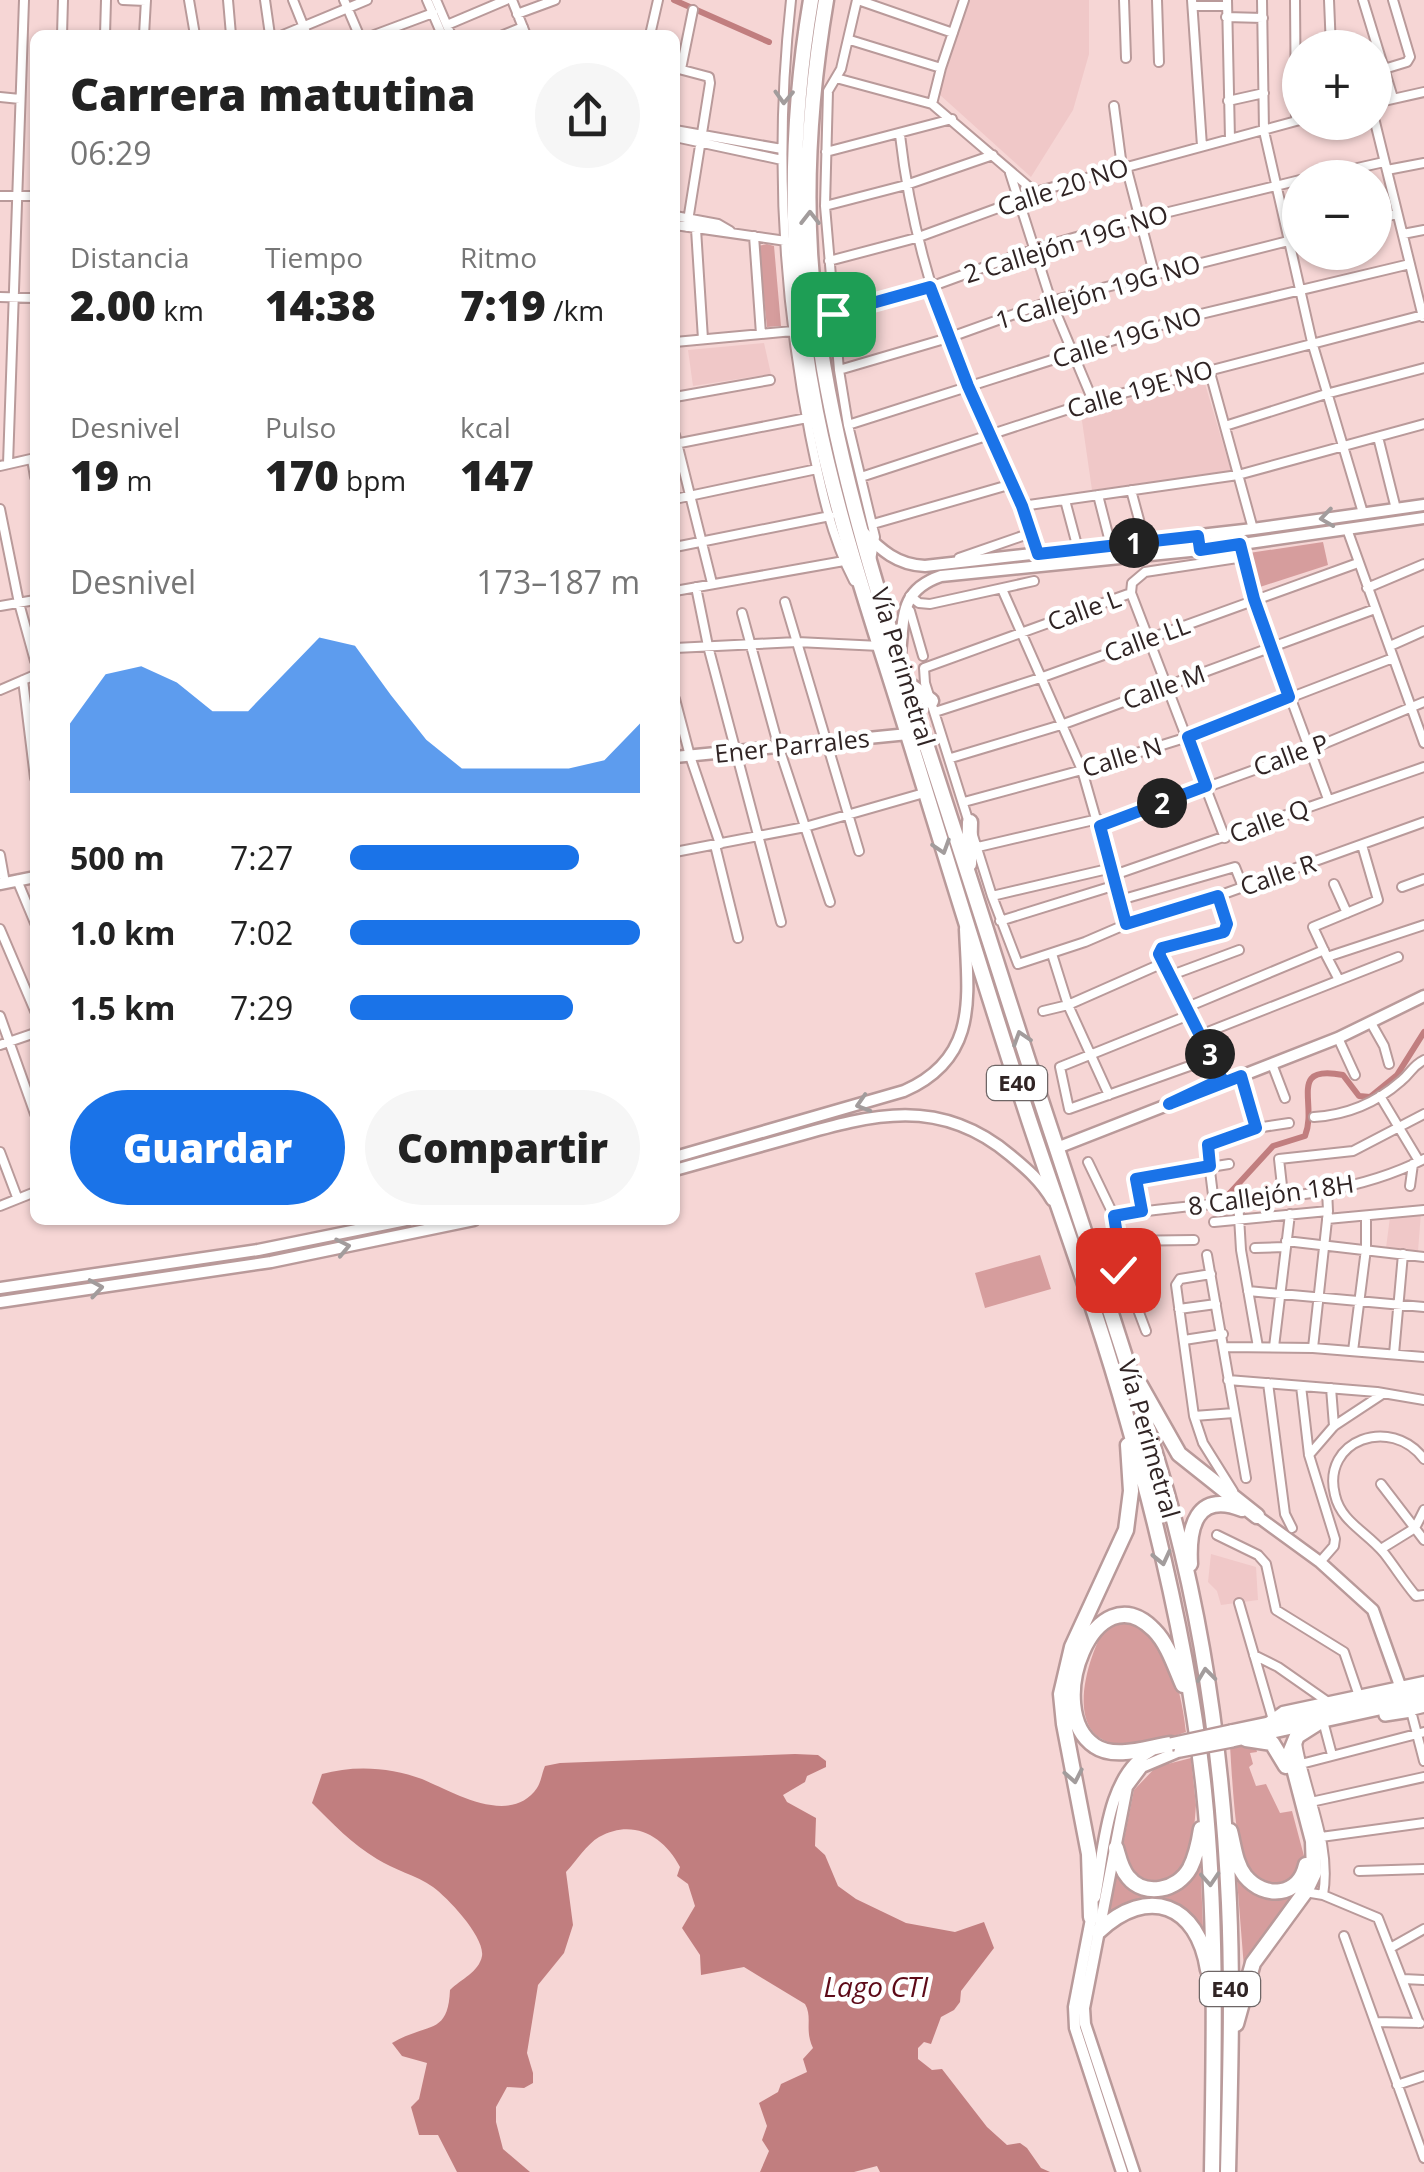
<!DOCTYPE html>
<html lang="es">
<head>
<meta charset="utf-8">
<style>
	:root { --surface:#fff; --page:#f6f6f6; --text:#222; --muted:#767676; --accent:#1a73e8 }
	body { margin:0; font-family:"Open Sans",sans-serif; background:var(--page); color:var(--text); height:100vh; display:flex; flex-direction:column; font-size:38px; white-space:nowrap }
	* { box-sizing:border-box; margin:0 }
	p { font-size:32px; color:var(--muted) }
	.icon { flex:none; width:55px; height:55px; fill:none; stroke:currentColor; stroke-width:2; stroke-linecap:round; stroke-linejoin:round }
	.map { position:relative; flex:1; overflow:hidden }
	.drawer { position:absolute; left:30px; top:30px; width:650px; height:1195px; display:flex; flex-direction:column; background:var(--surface); border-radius:15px; box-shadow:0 2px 8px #0004 }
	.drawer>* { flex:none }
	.tools { position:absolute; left:1282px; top:30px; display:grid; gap:20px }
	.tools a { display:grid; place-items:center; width:110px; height:110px; border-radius:50%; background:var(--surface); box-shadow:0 2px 8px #0004; font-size:50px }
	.pin { position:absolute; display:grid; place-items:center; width:85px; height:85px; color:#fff; margin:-42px; border-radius:20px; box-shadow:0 5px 15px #0006 }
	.km { position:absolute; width:50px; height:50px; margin:-25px; border-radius:50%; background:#222; color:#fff; font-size:28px; line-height:50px; text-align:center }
	.round { display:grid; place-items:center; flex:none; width:105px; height:105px; border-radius:52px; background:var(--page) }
	.head { display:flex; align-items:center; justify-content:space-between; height:170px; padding:0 40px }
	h1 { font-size:45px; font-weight:800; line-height:75px }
	.figures { display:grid; grid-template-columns:repeat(3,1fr); gap:15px; height:170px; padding:10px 40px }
	.figures div { display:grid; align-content:center }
	.figures b { font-size:42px; font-weight:800 }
	.figures small { font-size:28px; font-weight:400 }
	.figures p { font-size:28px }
	.chart { height:280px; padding:20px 40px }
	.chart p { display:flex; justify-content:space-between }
	.chart svg { width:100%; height:180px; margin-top:10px; fill:var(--accent); opacity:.7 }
	.action { display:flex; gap:20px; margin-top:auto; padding:20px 40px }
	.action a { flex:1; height:115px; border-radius:60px; background:var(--accent); color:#fff; font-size:40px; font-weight:800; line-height:115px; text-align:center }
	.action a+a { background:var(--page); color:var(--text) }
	ul { padding:0 40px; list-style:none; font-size:32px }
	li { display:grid; grid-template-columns:160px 120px 1fr; align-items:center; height:75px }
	li i { height:25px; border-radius:12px; background:var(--accent) }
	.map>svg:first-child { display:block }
</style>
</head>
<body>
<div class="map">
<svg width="1424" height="2172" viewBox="0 0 1424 2172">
	<rect width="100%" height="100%" fill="#f6d6d5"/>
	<path fill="#f0c8c8" d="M969 0H1089V54L1073 110 1031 177 939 94Z
		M764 343 771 374 693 386 688 350Z
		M1203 377 1231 471 1092 490 1081 414Z
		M1421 1213 1418 1251 1386 1248 1390 1217Z
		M1211 1554 1256 1567 1258 1600 1221 1605 1217 1591 1208 1582Z"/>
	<path fill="#d69d9d" d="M767 244 774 246 781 326 767 327 758 246Z
		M1323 542 1328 565 1260 587 1249 553Z
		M1040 1255 1051 1289 985 1308 975 1273Z
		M1108 1622C1115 1622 1125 1620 1132 1622 1169 1631 1183 1700 1186 1732 1164 1740 1130 1750 1108 1742 1063 1726 1091 1649 1108 1622Z
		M1255 1744 1257 1752 1250 1753 1253 1764 1249 1767 1256 1786 1266 1784 1280 1813 1292 1811 1304 1856 1296 1876C1281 1884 1258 1889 1247 1871 1235 1848 1232 1774 1230 1746Z
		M1191 1758 1196 1805 1193 1842 1189 1862 1173 1881 1147 1883 1131 1870 1122 1849 1134 1790 1156 1767Z
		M1200 1852 1203 1928C1174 1893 1144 1886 1107 1915L1115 1863 1122 1875 1162 1891Z
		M1236 1867 1260 1893 1307 1879 1244 1968Z"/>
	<path fill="#c17e7f" d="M795 1754 818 1755 826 1761V1767L807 1776 805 1782 783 1795 787 1802 816 1818 815 1846 825 1855 838 1886 856 1899 906 1923 955 1932 984 1922 994 1948 961 1991 960 2002 954 2010 941 2017 931 2044 924 2042 918 2048V2059L932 2070 942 2069 987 2127 1007 2145 1020 2143 1027 2148 1041 2168 1050 2172H880L877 2166 854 2172H760L769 2151 762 2140 767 2126 759 2103 778 2092 781 2084 807 2072 803 2059 813 2048C804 2029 813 2018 805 2004L744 1967 701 1975 700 1955 682 1928 695 1906 688 1884 677 1876 680 1867C664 1836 633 1818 599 1837 587 1844 576 1861 566 1872L573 1925 564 1953 538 1985 527 2053 533 2073V2083L524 2088 507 2087 496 2107V2122L503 2149 530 2172H457L438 2135H419L411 2107 419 2099 427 2063 402 2056 392 2043C428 2022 448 2036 450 1990 461 1979 479 1972 482 1956 485 1937 448 1898 433 1887 416 1875 394 1870 377 1859 352 1844 332 1823 312 1803L322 1774C353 1765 391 1767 422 1779 453 1792 510 1827 537 1788 541 1782 542 1773 545 1766L560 1763Z"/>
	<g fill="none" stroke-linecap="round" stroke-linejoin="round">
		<path stroke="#c17e7f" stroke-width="6" d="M674 0 769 42
			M1229 1194 1273 1146 1305 1136C1318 1104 1287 1064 1343 1075L1359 1096 1370 1097 1397 1075 1424 1032"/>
		<defs>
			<path id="street" d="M123 0 146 1
				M189 0 195 35
				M228 0 231 35
				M265 0 270 35
				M293 0 307 35
				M344 0 359 35
				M427 0 442 35
				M436 0 451 35
				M512 0 526 35
				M791 0C775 144 782 292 810 435 820 484 831 537 854 581
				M857 0 841 69 828 91 825 206 839 370 848 425 875 537 871 560
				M858 0 953 33
				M1124 0 1126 58
				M1157 0 1159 62
				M1192 0 1202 146
				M1227 0 1230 139
				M1262 0 1264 131 1312 342 1363 513
				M1295 0 1296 121
				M1329 0 1331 48
				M1363 0 1393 98
				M1193 6H1227
				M517 14 555 0
				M1226 17 1263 18
				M447 25 506 0
				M62 35 63 0
				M105 35 106 0
				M144 35 146 0
				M283 35 367 0
				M374 35 433 13
				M503 35 523 27
				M650 35 658 0
				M850 40 941 68
				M675 68 709 77 710 83 687 227
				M681 69 693 10
				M1384 69 1407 62 1410 57 1393 0
				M836 78 932 104 1035 192
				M0 97 20 99
				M1228 101 1264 93
				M1375 103 1424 92
				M932 104 941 68 964 0
				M1114 106 1122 167
				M1375 122 1423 317
				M675 130 782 149
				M900 135C910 223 933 304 967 385 991 442 1020 495 1038 554
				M675 137 782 160
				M826 152 952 119
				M1126 166 1154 273
				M1387 170 1424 163
				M1010 173 1051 301 1093 401
				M1313 178 1384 162
				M0 196H35
				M825 206 906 185 993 155
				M675 216 718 224 730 231
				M1375 219 1397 214
				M675 225 786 241
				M696 229 703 339
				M1403 234 1424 230
				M754 236 761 334
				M829 261 916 238 1020 200 1035 192 1300 120
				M0 297 35 298
				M833 314 930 287 1034 249 1140 219 1300 180
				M675 342 793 331
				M1209 369 1253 529
				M839 370 948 338 1051 301 1300 238
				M675 397 770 380
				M848 425 1180 319 1410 264
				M1225 426 1326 394 1424 368
				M675 435 712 583
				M1378 437 1396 509
				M675 444 807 418
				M32 459 35 477
				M8 464 24 0
				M0 466 35 458
				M861 477 1093 401 1423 315
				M1131 490 1145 542
				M1098 495 1111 546
				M675 499 817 469
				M1065 500 1078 549
				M1022 506 1238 475 1424 424
				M0 509 19 603 35 661
				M873 524 1012 484
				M1347 529 1424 743
				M1240 544 1254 599 1328 799
				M675 547 830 516
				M959 558 1031 533
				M696 587 708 646 781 922
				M1367 588 1424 564
				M1002 589 1082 770 1126 924
				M675 591 844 561
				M1131 593 924 668 925 683 992 896 1018 964 1085 942 1143 917 1218 896 1424 822
				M1131 593 1225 838
				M1131 593 1132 583 1145 572 1244 557
				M910 596 919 603 930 604 1034 581
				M785 602 859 851
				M0 606 35 600
				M906 607 910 611 923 656
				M742 613 779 748 830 902
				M1390 646 1424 631
				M675 648 797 642 880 646
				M23 680 35 778
				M0 690 35 675
				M675 699 690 756 720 844
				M935 712 1040 678 1358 563
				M951 758 1061 725 1375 609
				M964 802 1082 770 1188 737 1393 658
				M1100 826 1309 750 1424 702
				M715 845 738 938
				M1362 845 1378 900 1313 927 1327 957 1424 925
				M978 847 1098 819
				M675 852 805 827 924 793
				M0 855 5 883
				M1114 875 1424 767
				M17 880 35 923
				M1334 884 1347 913
				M1402 887 1424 879
				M992 896 1112 868
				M1218 896 1227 924 1225 932 1159 951 1222 1079
				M1120 900 1235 867 1243 887
				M1000 921 1116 885
				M0 929 35 1011
				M1052 954 1068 1005 1109 1095
				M1327 957 1339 980
				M1169 976 1239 950
				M1185 1008 1324 950
				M1043 1011 1068 1005 1163 963
				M1189 1015 1060 1067 1069 1109 1212 1058
				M0 1016 35 1114
				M1371 1023 1384 1046 1389 1064
				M1200 1035 1398 957
				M1338 1038 1355 1075
				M0 1045 35 1033
				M1272 1064 1285 1098
				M1380 1096 1419 1161
				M1314 1117C1346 1115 1376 1103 1401 1081 1411 1073 1412 1066 1424 1060
				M1256 1128 1289 1123
				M0 1152 17 1197
				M1088 1162 1114 1216 1118 1241 1194 1240
				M1410 1186 1413 1164
				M1283 1195 1279 1159 1353 1151 1424 1114
				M1238 1200 1241 1250 1258 1347
				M1214 1203 1207 1147 1225 1137 1256 1128 1241 1076
				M0 1206 35 1192
				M1142 1211 1136 1179 1229 1164
				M1114 1216C1216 1197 1330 1207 1424 1159
				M1327 1219 1424 1210
				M1214 1222 1328 1211
				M1118 1241 1113 1249V1265L1126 1278 1146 1331
				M1286 1241 1424 1257
				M1255 1248 1285 1247
				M1207 1255 1246 1478
				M1211 1274 1180 1279 1176 1285 1194 1416 1203 1443 1233 1491
				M1248 1291 1424 1307
				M1179 1309 1216 1304
				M1184 1340 1223 1334
				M1224 1347 1313 1348 1424 1357
				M1274 1347 1290 1214
				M1313 1348 1328 1211 1327 1190
				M1353 1351 1366 1249V1217
				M1394 1354 1403 1254
				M1228 1380 1377 1392 1424 1400
				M1268 1383 1285 1514 1292 1528
				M1301 1386 1309 1455 1335 1539 1334 1546 1320 1562
				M1331 1388 1334 1426
				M1194 1416 1234 1413
				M1309 1455 1334 1426 1381 1395
				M1424 1459C1391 1415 1321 1440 1335 1495 1341 1522 1367 1532 1384 1553 1395 1567 1404 1582 1416 1596L1424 1595
				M1381 1484 1424 1540
				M1217 1535 1258 1555 1266 1564 1276 1610 1344 1652 1359 1696
				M1381 1549 1415 1528 1424 1510
				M1239 1603 1273 1720
				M1254 1655 1278 1667 1328 1702
				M1424 1708 1411 1711 1424 1761
				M1323 1721 1332 1755
				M1297 1743C1305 1794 1332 1843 1323 1895
				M1301 1764 1424 1732
				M1311 1802 1424 1777
				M1321 1837 1424 1823
				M1359 1871 1424 1869
				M1305 1892 1323 1895 1378 1918 1419 2023
				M1344 1936 1424 2158
				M1392 1947 1424 1929
				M1403 1979 1424 1980
				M1375 2022 1420 2023
				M1397 2085 1424 2076"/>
			<path id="secondary" d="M862 531C881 550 897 565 925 566L1253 529 1424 505
				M900 654C904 616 900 590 941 576L1200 550 1424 518
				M675 757 908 734
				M0 884 35 877
				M1057 1148 1338 1038 1424 996
				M675 1157 904 1091C979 1058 968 997 965 929
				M675 1170C714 1159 754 1148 793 1137 873 1114 940 1096 1010 1155 1027 1169 1041 1181 1052 1200
				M0 1288 258 1250 406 1220
				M0 1302 271 1262 474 1220
				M1257 1516 1320 1562 1373 1610 1403 1694
				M1269 1722 1283 1712 1424 1682
				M1095 1897C1104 1851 1106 1774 1151 1751
				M1092 1914 1074 2007 1075 2028 1122 2172
				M1134 2172 1085 2024 1084 2008 1127 1787 1142 1767 1180 1751"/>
			<path id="primary" d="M1385 1715 1411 1711
				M1231 1731 1424 1690
				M1232 1741 1424 1699"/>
			<path id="highway" d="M811 0C788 135 789 278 816 412 837 518 873 622 905 725 946 857 986 989 1029 1120 1062 1219 1099 1318 1127 1419 1161 1538 1191 1668 1204 1791 1217 1918 1214 2045 1212 2172
				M826 0C808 106 802 217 817 324 840 493 899 659 951 821 987 931 1021 1042 1058 1152 1095 1265 1134 1379 1167 1494 1204 1626 1223 1765 1229 1903 1233 1992 1230 2083 1228 2172
				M909 685 931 701
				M969 864 970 822
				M1140 1385 1179 1454 1257 1516
				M1190 1564C1188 1527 1196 1491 1242 1509
				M1246 1739 1272 1743 1286 1766
				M1171 1744C1149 1747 1115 1760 1095 1746 1041 1710 1095 1569 1154 1630 1168 1644 1175 1667 1183 1685
				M1230 1831C1234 1846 1235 1863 1245 1876 1265 1900 1299 1896 1306 1865
				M1116 1848C1119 1858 1121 1869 1128 1877 1145 1898 1178 1890 1190 1868 1196 1856 1199 1842 1201 1829
				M1091 1917 1089 1854 1064 1724 1061 1694 1072 1647 1126 1530 1131 1491 1128 1445
				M1099 1931C1148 1885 1198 1904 1208 1970
				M1236 2024 1253 1963 1305 1892 1314 1873 1313 1841 1290 1753 1297 1736 1319 1722"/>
		</defs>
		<use href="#street" stroke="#b99a9a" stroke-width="12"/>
		<use href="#secondary" stroke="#b99a9a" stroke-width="15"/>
		<use href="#primary" stroke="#b99a9a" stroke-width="16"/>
		<use href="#highway" stroke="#b99a9a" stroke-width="19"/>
		<use href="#street" stroke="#fff" stroke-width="8"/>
		<use href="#secondary" stroke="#fff" stroke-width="10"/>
		<use href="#primary" stroke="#fff" stroke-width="11"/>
		<use href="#highway" stroke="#fff" stroke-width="14"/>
		<defs>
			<path id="primary-bridge" d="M1171 1744 1231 1731
				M1180 1751 1232 1741"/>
		</defs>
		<use href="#primary-bridge" stroke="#b99a9a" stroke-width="16" stroke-linecap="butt"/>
		<use href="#primary-bridge" stroke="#fff" stroke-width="11"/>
	</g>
	<defs><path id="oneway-chevron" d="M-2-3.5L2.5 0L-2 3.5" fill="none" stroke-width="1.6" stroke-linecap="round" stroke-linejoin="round" transform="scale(2.5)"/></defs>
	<g stroke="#a29c9c">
		<use href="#oneway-chevron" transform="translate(784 97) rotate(92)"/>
		<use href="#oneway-chevron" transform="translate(810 218) rotate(-90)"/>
		<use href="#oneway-chevron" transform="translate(1327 518) rotate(172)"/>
		<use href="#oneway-chevron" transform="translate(942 847) rotate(72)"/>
		<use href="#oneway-chevron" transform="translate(1021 1038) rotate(-108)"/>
		<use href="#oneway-chevron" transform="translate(863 1104) rotate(163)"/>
		<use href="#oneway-chevron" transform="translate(343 1247) rotate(-12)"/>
		<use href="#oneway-chevron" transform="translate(96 1288) rotate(-9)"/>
		<use href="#oneway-chevron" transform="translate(1162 1558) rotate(77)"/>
		<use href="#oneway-chevron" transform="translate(1206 1675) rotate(-97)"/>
		<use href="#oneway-chevron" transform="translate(1074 1776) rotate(79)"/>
		<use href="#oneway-chevron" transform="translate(1210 1879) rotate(86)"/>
	</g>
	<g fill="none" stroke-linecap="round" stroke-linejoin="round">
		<defs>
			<path id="route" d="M833 314 930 287 968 386 1022 506 1038 554 1198 536 1200 550 1240 544 1254 599 1289 697 1188 737 1206 786 1100 826 1126 924 1218 896 1227 924 1224 932 1162 948 1159 954 1222 1079 1169 1104 1241 1076 1256 1128 1208 1145 1210 1166 1136 1179 1142 1211 1114 1216 1118 1241C1110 1250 1110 1262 1118 1270"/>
		</defs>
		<use href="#route" stroke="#fff" stroke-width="20"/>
		<use href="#route" stroke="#1a73e8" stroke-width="12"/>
	</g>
	<g text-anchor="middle" stroke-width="9" stroke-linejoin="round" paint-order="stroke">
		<g fill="#fff" stroke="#6e6666" stroke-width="2.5">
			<rect x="987" y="1066" width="60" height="34" rx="8"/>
			<rect x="1200" y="1972" width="60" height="34" rx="8"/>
		</g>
		<g font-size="22" font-weight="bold" fill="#302424">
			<text x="1017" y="1091">E40</text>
			<text x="1230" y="1997">E40</text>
		</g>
		<g font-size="25" fill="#302424" stroke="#fff">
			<text transform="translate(1063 187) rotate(-18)" y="9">Calle 20 NO</text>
			<text transform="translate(1066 244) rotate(-17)" y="9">2 Callejón 19G NO</text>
			<text transform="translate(1098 292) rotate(-16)" y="9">1 Callejón 19G NO</text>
			<text transform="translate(1127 337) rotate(-17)" y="9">Calle 19G NO</text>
			<text transform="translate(1140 389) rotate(-16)" y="9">Calle 19E NO</text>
			<text transform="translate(1084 610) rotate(-20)" y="9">Calle L</text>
			<text transform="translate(1147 639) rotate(-20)" y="9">Calle LL</text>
			<text transform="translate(903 667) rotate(73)" y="9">Vía Perimetral</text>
			<text transform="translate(1164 687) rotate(-20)" y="9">Calle M</text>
			<text transform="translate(792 746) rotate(-6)" y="9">Ener Parrales</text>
			<text transform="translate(1291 755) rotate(-20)" y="9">Calle P</text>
			<text transform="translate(1122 757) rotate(-17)" y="9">Calle N</text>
			<text transform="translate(1269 821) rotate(-20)" y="9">Calle Q</text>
			<text transform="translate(1278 875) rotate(-19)" y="9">Calle R</text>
			<text transform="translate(1271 1195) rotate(-8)" y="9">8 Callejón 18H</text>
			<text transform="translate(1149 1439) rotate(74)" y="9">Vía Perimetral</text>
		</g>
		<g font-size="28" font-style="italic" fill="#5d0a18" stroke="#fff">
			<text x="876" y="1997">Lago CTI</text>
		</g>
	</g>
</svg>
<div class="tools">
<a>+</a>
<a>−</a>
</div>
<div class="pin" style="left:833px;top:314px;background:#1e9e55"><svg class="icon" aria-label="arrive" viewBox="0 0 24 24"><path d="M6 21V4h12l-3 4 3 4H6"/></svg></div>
<div class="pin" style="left:1118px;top:1270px;background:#d93025"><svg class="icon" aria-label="check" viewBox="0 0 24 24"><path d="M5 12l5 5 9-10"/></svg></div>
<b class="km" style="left:1134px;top:543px">1</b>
<b class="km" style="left:1162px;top:803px">2</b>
<b class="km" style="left:1210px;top:1054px">3</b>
<section class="drawer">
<div class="head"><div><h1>Carrera matutina</h1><p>06:29</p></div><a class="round"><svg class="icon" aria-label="share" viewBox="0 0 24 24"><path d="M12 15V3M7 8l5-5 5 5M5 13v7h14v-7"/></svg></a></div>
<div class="figures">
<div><p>Distancia</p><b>2.00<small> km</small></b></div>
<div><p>Tiempo</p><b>14:38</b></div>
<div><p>Ritmo</p><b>7:19<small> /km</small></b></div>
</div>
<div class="figures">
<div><p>Desnivel</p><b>19<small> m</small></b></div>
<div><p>Pulso</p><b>170<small> bpm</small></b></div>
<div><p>kcal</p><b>147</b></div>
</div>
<div class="chart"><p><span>Desnivel</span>173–187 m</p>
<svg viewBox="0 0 160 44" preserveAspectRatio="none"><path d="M0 44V27L10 15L20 13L30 17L40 24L50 24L60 15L70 6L80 8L90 20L100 31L110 38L120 38L130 38L140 38L150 36L160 27V44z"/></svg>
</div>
<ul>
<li><b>500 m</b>7:27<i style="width:79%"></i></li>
<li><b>1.0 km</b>7:02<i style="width:100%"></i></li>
<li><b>1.5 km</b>7:29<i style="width:77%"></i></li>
</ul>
<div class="action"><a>Guardar</a><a>Compartir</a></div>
</section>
</div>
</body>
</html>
